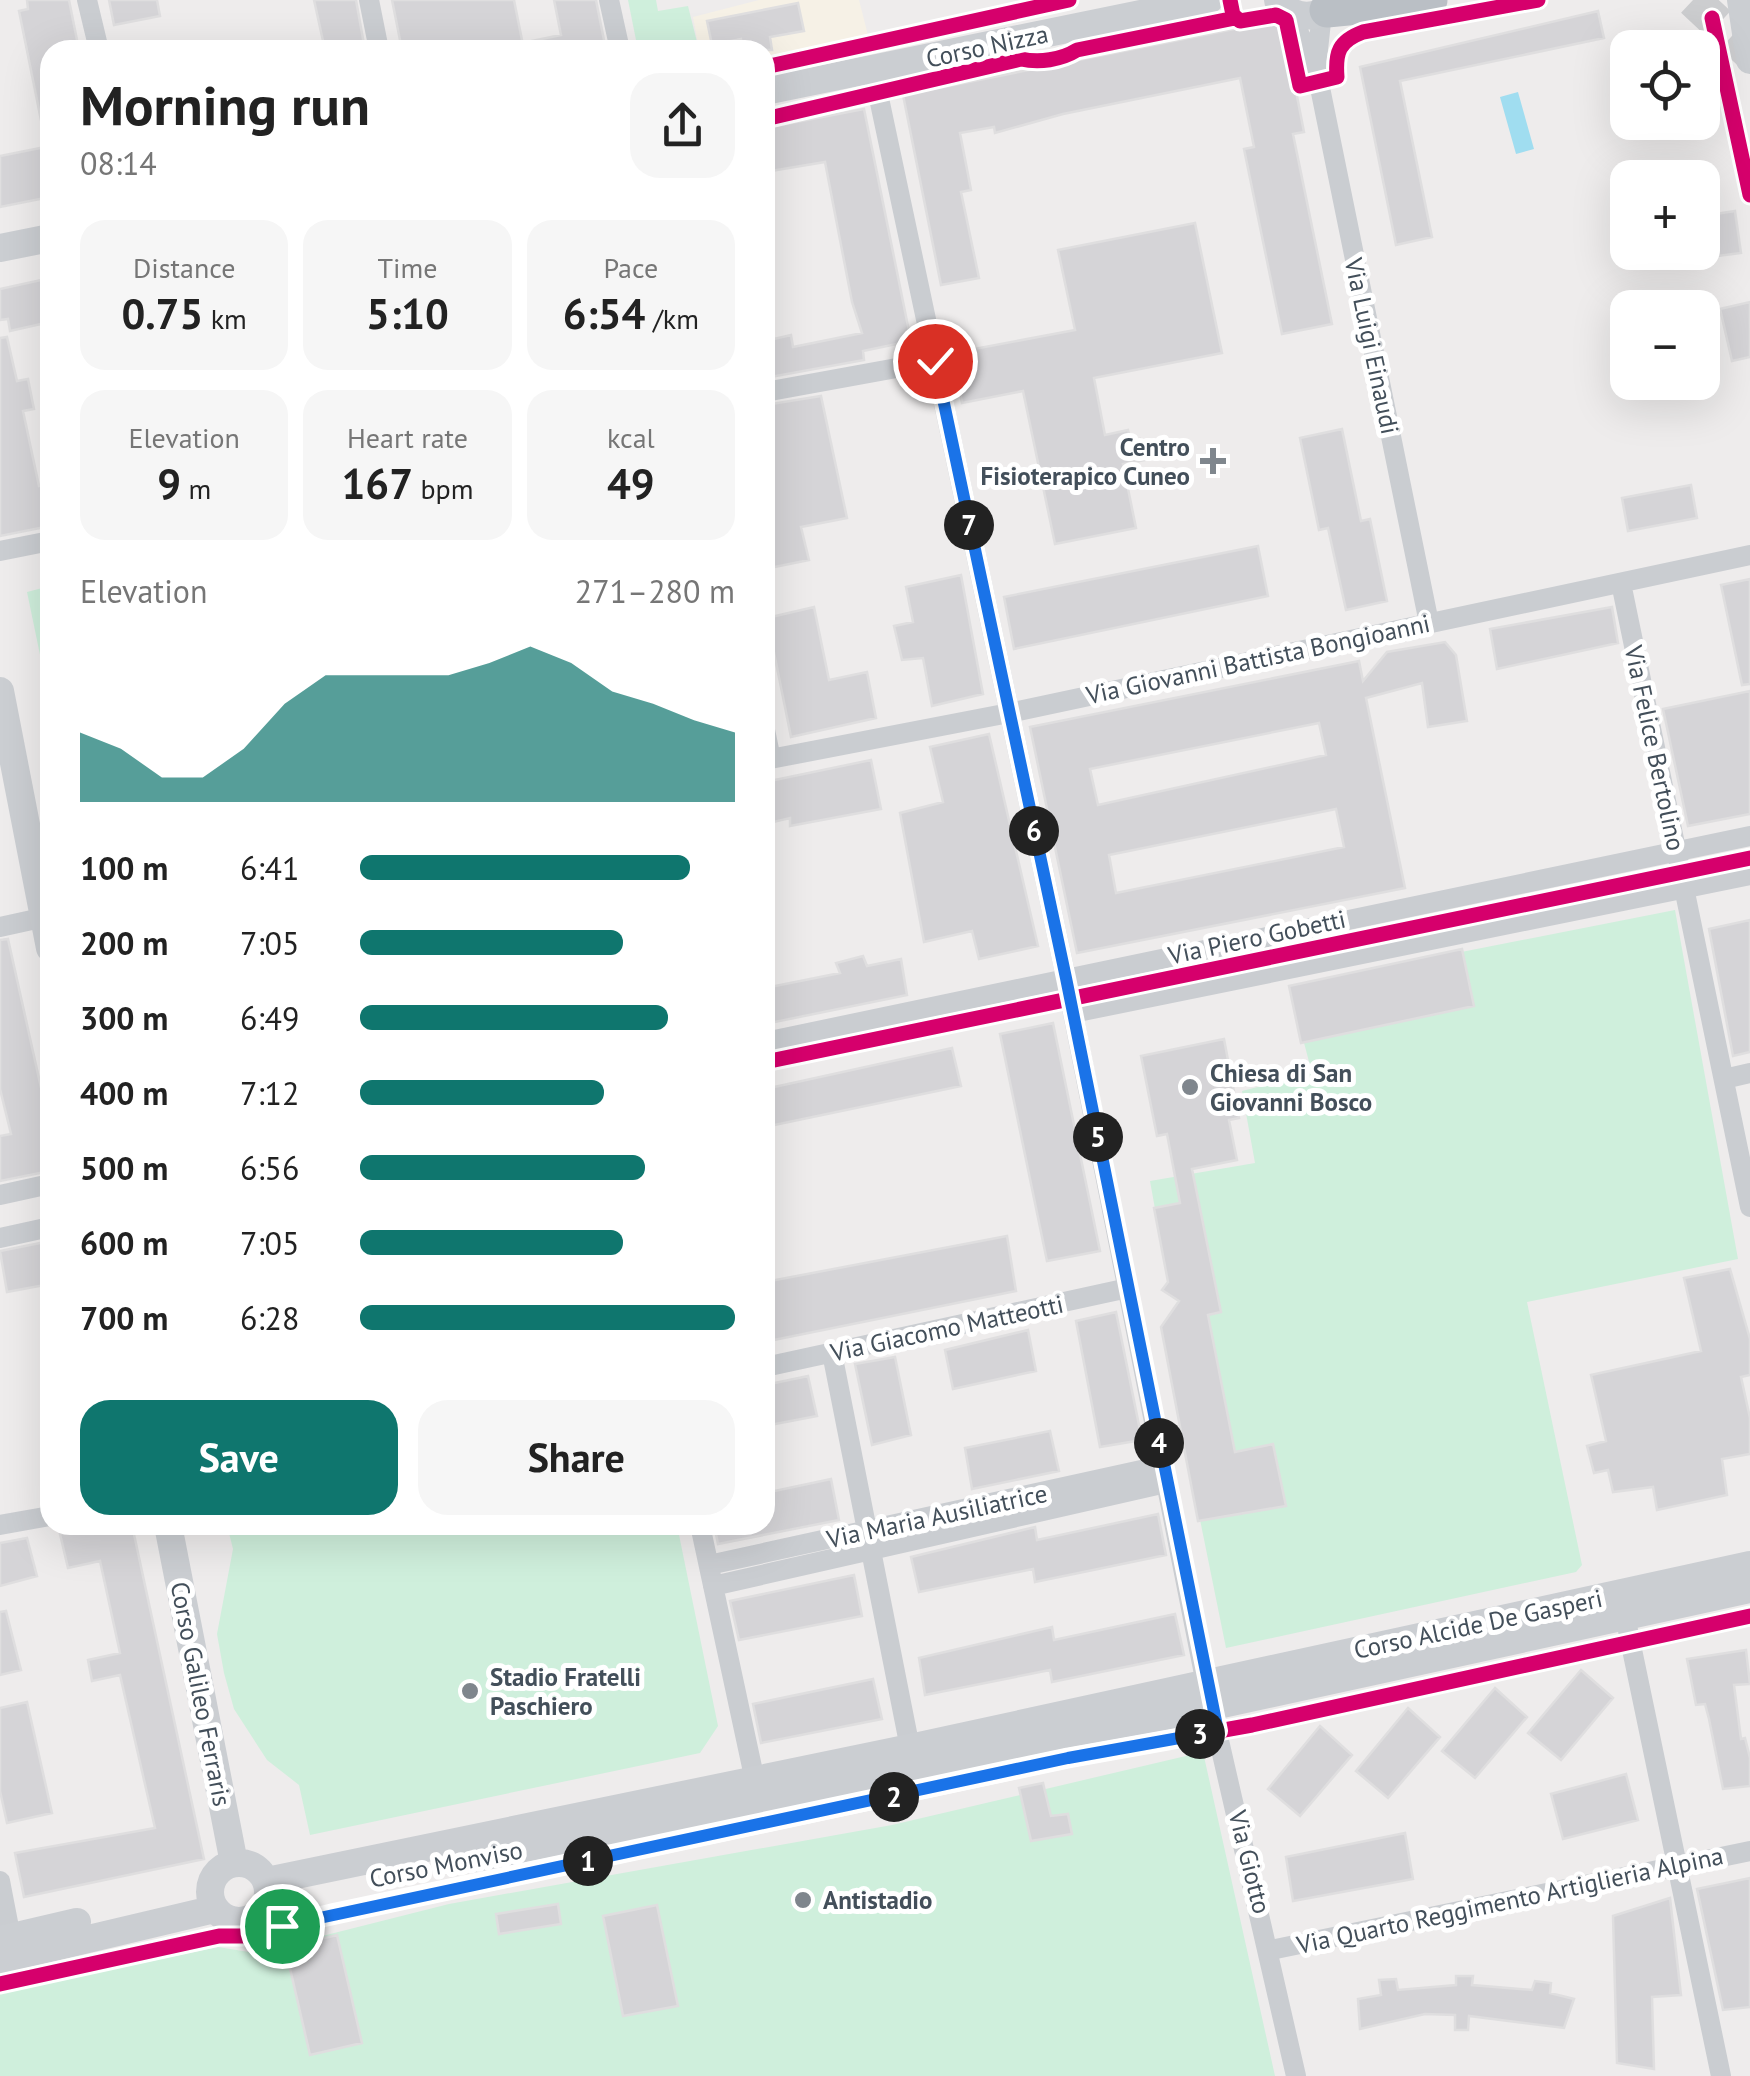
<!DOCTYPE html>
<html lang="en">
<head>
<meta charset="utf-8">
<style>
	:root { --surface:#fff; --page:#f6f6f6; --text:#222; --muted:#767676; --accent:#0f766e }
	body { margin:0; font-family:"PT Sans",sans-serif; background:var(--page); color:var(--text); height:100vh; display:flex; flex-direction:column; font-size:38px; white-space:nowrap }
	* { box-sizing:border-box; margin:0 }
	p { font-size:32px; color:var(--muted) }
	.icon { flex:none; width:55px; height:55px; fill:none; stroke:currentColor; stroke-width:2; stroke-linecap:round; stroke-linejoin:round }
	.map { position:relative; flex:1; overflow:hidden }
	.panel { position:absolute; left:40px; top:40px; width:735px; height:1495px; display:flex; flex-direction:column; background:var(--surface); border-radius:30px; box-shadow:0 10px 40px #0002 }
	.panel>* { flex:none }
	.controls { position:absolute; left:1610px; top:30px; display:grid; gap:20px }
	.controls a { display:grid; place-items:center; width:110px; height:110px; border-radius:20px; background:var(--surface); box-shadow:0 10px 40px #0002; font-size:50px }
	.pin { position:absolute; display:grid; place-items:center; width:85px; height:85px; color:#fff; margin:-42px; border:5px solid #fff; border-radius:50%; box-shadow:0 2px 10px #0007 }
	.km { position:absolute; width:50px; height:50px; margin:-25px; border-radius:50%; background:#222; color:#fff; font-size:28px; line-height:50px; text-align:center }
	.round { display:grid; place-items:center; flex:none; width:105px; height:105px; border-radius:30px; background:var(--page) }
	.summary { display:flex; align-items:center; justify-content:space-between; height:170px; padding:0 40px }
	h1 { font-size:55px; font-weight:600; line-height:75px }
	.metrics { display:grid; grid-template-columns:repeat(3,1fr); gap:15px; height:170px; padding:10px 40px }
	.metrics div { display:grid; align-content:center; border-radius:25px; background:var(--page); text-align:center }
	.metrics b { font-size:42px; font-weight:600 }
	.metrics small { font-size:28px; font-weight:400 }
	.metrics p { font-size:28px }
	.chart { height:280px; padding:20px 40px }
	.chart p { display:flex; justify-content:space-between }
	.chart svg { width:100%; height:180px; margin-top:10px; fill:var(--accent); opacity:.7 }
	.primary-button { display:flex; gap:20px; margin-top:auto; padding:20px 40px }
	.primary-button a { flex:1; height:115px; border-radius:30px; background:var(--accent); color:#fff; font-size:40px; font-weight:600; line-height:115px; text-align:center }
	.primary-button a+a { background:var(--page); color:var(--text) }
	ul { padding:0 40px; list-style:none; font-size:32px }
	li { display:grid; grid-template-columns:160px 120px 1fr; align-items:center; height:75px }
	li i { height:25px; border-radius:12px; background:var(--accent) }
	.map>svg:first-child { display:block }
</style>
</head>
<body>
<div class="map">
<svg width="1750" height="2076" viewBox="0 0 1750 2076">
	<rect width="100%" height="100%" fill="#eeecec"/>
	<path fill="#f6f1e6" d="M759 0H859L870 43 765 66V50H699L693 17Z"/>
	<path fill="#cfefdc" d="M628 0H656L658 11 688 6 699 50H638Z
		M50 586V703L27 592Z
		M1675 910 1738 1259 1527 1302 1582 1565 1576 1572 1226 1648 1161 1327 1178 1301 1162 1290 1168 1281 1150 1181 1255 1163 1242 1091 1312 1073 1289 986Z
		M227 1525H677L718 1726 700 1753 310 1835 299 1785 267 1760 234 1709 224 1673 217 1634 233 1549Z
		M1203 1752 1275 2076H0V1993L218 1947 255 1953 449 1904 892 1825Z"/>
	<path fill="#a0ddf0" d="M1518 92 1534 149 1516 154 1500 97Z"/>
	<path fill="#d5d4d7" stroke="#dfdedf" stroke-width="2.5" fill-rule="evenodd" d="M27 0H69L79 50H50V124L42 125 19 11 28 9Z
		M109 0H157L160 16 114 25Z
		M314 0H356L365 50H325Z
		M392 0H514L524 50H402Z
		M554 0H596L606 50H528L527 42 561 35Z
		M798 3 804 31 770 37 772 50H743L741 39 712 45 707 21Z
		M1598 11 1604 38 1400 81 1432 237 1396 245 1360 67Z
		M1275 21 1285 35 1304 132 1293 134 1332 324 1282 334 1244 149 1254 147 1240 78 1063 114 995 133 994 127 960 133 971 190 961 192 979 278 941 285 903 95Z
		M864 109 911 341 863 351 864 360 765 378V341L791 335 793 347 862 333 852 302 825 162 765 172V128Z
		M50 146V197L0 207V156Z
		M1735 211 1741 253 1702 258V216Z
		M1195 223 1222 353 1094 378 1105 435 1128 430 1131 441 1140 439 1145 460 1123 464 1136 528 1055 544 1023 391 962 403 953 353 1075 330 1058 250Z
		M50 278V322L10 331 8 319 0 320V289Z
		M1750 302V357L1732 361 1720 309Z
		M7 337 17 381 28 379 34 409 23 411 39 486 50 483V526L0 536V338Z
		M821 396 847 518 801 527 809 560 765 569V405Z
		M1342 429 1361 521 1370 519 1387 601 1346 610 1328 528 1319 530 1300 438Z
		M1691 485 1697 518 1628 531 1622 498Z
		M1258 546 1268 596 1014 649 1004 597Z
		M961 575 983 694 932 706 923 658 902 660 894 626 913 622 906 587Z
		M1750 579V684L1742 685 1721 585Z
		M814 607 829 680 867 672 876 718 791 737 767 618Z
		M1612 607 1618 643 1497 669 1490 629Z
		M1445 642 1456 655 1467 721 1428 727 1422 683 1366 698 1405 888 1077 953 1030 727 1359 661 1363 681 1387 652ZM1319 723 1326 755 1098 805 1090 769ZM1336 809 1344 847 1116 893 1109 855Z
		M1750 691V814L1688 826 1663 709Z
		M989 734 1038 946 979 959 972 931 924 942 900 813 943 802 930 747Z
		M871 760 881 809 790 826V818L765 824V782Z
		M1750 920V1052L1733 1056 1709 929Z
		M8 939 50 1128V1171L0 1181V1136L11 1134 0 1089V940Z
		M1462 949 1474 1006 1301 1043 1289 986Z
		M863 956 867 966 901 959 907 995 765 1024V988L840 973 836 963Z
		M1053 1023 1100 1251 1047 1261 1000 1034Z
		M1224 1039 1239 1118 1229 1120 1237 1160 1192 1169 1221 1312 1208 1315 1235 1452 1273 1444 1286 1506 1198 1521 1161 1327 1179 1301 1162 1290 1168 1282 1154 1208 1180 1203 1167 1134 1157 1136 1141 1056Z
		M952 1048 961 1086 765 1127V1089Z
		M1007 1236 1016 1291 769 1341 765 1282Z
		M50 1241V1284L7 1292 0 1251Z
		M1730 1269 1750 1339V1375L1741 1377 1750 1418V1454L1722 1459 1727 1495 1657 1510 1653 1487 1613 1492 1608 1470 1594 1473 1587 1446 1606 1441 1591 1375 1701 1351 1684 1278Z
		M1116 1312 1142 1440 1100 1447 1076 1321Z
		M1028 1330 1036 1371 953 1389 945 1350Z
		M895 1357 911 1435 872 1445 855 1364Z
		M808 1376 817 1416 765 1426V1385Z
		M1050 1431 1059 1471 972 1489 965 1448Z
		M831 1479 839 1520 718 1544 714 1525H765V1493Z
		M1158 1514 1166 1555 1035 1582 1033 1569 919 1592 911 1557 1035 1527 1037 1540Z
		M104 1525H132L204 1859 24 1897 15 1853 155 1828 120 1675 92 1681 88 1660 120 1653 100 1561 68 1568 60 1534Z
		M27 1538 37 1576 0 1586V1543Z
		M854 1575 862 1616 739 1640 730 1601Z
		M6 1611 21 1670 0 1675V1612Z
		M1175 1614 1184 1655 1052 1682 1050 1670 925 1695 919 1658 1052 1627 1054 1640Z
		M1746 1650 1750 1684 1734 1685 1741 1739 1745 1738 1750 1758V1786L1723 1789 1709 1719 1705 1704 1696 1705 1687 1659Z
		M1581 1670 1613 1698 1561 1760 1528 1733Z
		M873 1679 882 1719 761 1743 753 1704Z
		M1495 1688 1527 1717 1475 1778 1442 1751Z
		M27 1702 52 1813 7 1823 0 1791V1708Z
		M1408 1708 1440 1737 1388 1798 1356 1771Z
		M1320 1726 1352 1755 1300 1816 1268 1789Z
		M1626 1774 1638 1820 1563 1839 1551 1794Z
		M1043 1783 1051 1816 1068 1814 1072 1834 1031 1841 1019 1788Z
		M1405 1833 1413 1879 1293 1901 1286 1857Z
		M1750 1878V2007L1723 2010 1697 1889Z
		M1670 1898 1681 1995 1652 1997 1654 2069 1617 2063 1613 1916Z
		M558 1904 561 1924 499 1934 496 1914Z
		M657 1905 678 2006 623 2016 603 1916Z
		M337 1935 362 2043 310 2055 285 1947Z
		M1456 1976H1473L1472 1985 1532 1990 1535 1981 1551 1983 1550 1993 1574 1999 1564 2028 1469 2016 1468 2030H1455V2015L1425 2014 1360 2029 1358 1999 1381 1995 1379 1980 1396 1979 1398 1990 1456 1985Z"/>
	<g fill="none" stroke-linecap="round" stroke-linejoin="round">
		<path stroke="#cccdcf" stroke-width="35" stroke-dasharray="35 18" stroke-linecap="butt" d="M1693 0 1750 53"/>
		<path stroke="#cacdd1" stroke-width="20" d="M87 0 99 50
			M369 0 379 50
			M609 0 620 50
			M1288 11 1315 66
			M1322 13 1316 68 1429 623
			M873 70 1066 978 1206 1684 1296 2076
			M765 392 935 361
			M0 551 50 541
			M1621 583 1750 1207
			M765 730 771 759
			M765 760 1009 713 1750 555
			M0 927 50 916
			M1073 1013 1750 875
			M765 1042 1750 836
			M1724 1079 1750 1073
			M0 1195 50 1184
			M0 1238 50 1227
			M832 1353 910 1748
			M765 1367 1128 1288
			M0 1525 50 1516
			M700 1525 755 1781
			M709 1565 1164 1465
			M713 1586 1166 1483
			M1625 1616 1721 2076
			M0 1881 11 1938
			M1271 1950 1750 1851"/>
		<path stroke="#cbced2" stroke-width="28" d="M1278 0C1294 21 1319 21 1336 0
			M1741 0 1750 60
			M765 91 1209 0
			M0 248 50 238
			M0 691 50 948
			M168 1525 234 1863
			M475 1858 943 1765 1750 1589
			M210 1892a29 29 0 1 1 58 0a29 29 0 1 1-58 0Z
			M267 1881 910 1748 1750 1565
			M0 1940 77 1922
			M0 1960 215 1909"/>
		<path stroke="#babfc5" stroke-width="35" d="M1327 10 1430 0"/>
		<defs>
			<path id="cycleway" d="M1230 0 1233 15 1240 21 1276 15 1286 20 1300 86 1337 77C1335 52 1339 41 1363 32L1538 0
				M1712 18 1750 195
				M765 67 1069 0
				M765 119 1021 59C1039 63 1061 60 1077 50L1235 18
				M765 1062 1750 858
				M0 1984 219 1936H264L282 1926 336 1913 1068 1758 1252 1725 1750 1616"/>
		</defs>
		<use href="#cycleway" stroke="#fff" stroke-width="21"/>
		<use href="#cycleway" stroke="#d6006c" stroke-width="15"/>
	</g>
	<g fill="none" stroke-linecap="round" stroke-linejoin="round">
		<defs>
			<path id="route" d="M282 1926 1068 1758 1218 1731 1066 978 935 361"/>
		</defs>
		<use href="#route" stroke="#fff" stroke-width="20"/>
		<use href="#route" stroke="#1a73e8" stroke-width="12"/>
	</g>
	<g fill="#7f868d" stroke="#fff" stroke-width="4">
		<path d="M1208 446h10v10h10v10h-10v10h-10v-10h-10v-10h10z"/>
		<circle cx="1190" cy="1087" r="10"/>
		<circle cx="470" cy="1691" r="10"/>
		<circle cx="803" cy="1900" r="10"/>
	</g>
	<g text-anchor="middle" stroke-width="10" stroke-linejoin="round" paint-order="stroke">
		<g font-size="25" fill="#434f5a" stroke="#fff">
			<text transform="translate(987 46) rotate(-12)" y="9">Corso Nizza</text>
			<text transform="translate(1372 346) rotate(78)" y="9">Via Luigi Einaudi</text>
			<text transform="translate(1258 659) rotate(-12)" y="9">Via Giovanni Battista Bongioanni</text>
			<text transform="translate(1655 748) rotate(78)" y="9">Via Felice Bertolino</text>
			<text transform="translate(1257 937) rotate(-12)" y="9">Via Piero Gobetti</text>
			<text transform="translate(947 1328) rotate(-12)" y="9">Via Giacomo Matteotti</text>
			<text transform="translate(937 1516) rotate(-12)" y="9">Via Maria Ausiliatrice</text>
			<text transform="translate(1478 1624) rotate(-12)" y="9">Corso Alcide De Gasperi</text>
			<text transform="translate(201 1694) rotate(79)" y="9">Corso Galileo Ferraris</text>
			<text transform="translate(1250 1862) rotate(76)" y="9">Via Giotto</text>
			<text transform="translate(446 1864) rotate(-11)" y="9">Corso Monviso</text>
			<text transform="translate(1510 1900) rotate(-12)" y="9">Via Quarto Reggimento Artiglieria Alpina</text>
		</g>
		<g font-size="25" font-weight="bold" fill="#434f5a" stroke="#fff" text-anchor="start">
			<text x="1190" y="456" text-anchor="end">Centro<tspan x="1190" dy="29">Fisioterapico Cuneo</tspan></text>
			<text x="1210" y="1082">Chiesa di San<tspan x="1210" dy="29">Giovanni Bosco</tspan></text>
			<text x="490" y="1686">Stadio Fratelli<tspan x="490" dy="29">Paschiero</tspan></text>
			<text x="823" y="1909">Antistadio</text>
		</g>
	</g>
</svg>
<div class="controls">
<a><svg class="icon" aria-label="locate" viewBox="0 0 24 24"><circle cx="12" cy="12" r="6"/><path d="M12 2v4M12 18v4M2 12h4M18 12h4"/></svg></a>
<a>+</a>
<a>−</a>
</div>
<div class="pin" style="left:282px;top:1926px;background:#1e9e55"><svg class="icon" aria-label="arrive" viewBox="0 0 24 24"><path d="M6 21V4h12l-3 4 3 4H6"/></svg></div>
<div class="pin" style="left:935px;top:361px;background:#d93025"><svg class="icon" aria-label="check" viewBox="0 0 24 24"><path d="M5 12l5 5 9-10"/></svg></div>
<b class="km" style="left:588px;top:1861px">1</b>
<b class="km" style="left:894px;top:1797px">2</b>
<b class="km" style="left:1200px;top:1734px">3</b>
<b class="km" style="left:1159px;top:1443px">4</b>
<b class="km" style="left:1098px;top:1137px">5</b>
<b class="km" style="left:1034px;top:831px">6</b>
<b class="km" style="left:969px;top:525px">7</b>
<section class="panel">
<div class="summary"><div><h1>Morning run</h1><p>08:14</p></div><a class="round"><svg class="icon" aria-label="share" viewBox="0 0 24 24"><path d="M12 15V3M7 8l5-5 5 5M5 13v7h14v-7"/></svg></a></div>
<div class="metrics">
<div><p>Distance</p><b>0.75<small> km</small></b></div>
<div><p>Time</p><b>5:10</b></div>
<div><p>Pace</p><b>6:54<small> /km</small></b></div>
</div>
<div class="metrics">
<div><p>Elevation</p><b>9<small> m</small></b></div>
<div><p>Heart rate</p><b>167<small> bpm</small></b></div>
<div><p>kcal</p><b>49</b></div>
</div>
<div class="chart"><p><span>Elevation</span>271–280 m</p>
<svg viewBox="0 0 160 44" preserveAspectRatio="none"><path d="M0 44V27L10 31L20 38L30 38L40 31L50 20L60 13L70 13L80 13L90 13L100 10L110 6L120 10L130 17L140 20L150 24L160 27V44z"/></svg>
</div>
<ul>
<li><b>100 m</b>6:41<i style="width:88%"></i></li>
<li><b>200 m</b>7:05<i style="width:70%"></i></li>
<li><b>300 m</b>6:49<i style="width:82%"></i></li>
<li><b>400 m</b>7:12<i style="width:65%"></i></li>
<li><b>500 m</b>6:56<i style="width:76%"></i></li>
<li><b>600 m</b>7:05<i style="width:70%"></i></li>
<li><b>700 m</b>6:28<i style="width:100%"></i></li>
</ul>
<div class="primary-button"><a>Save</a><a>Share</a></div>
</section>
</div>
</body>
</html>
